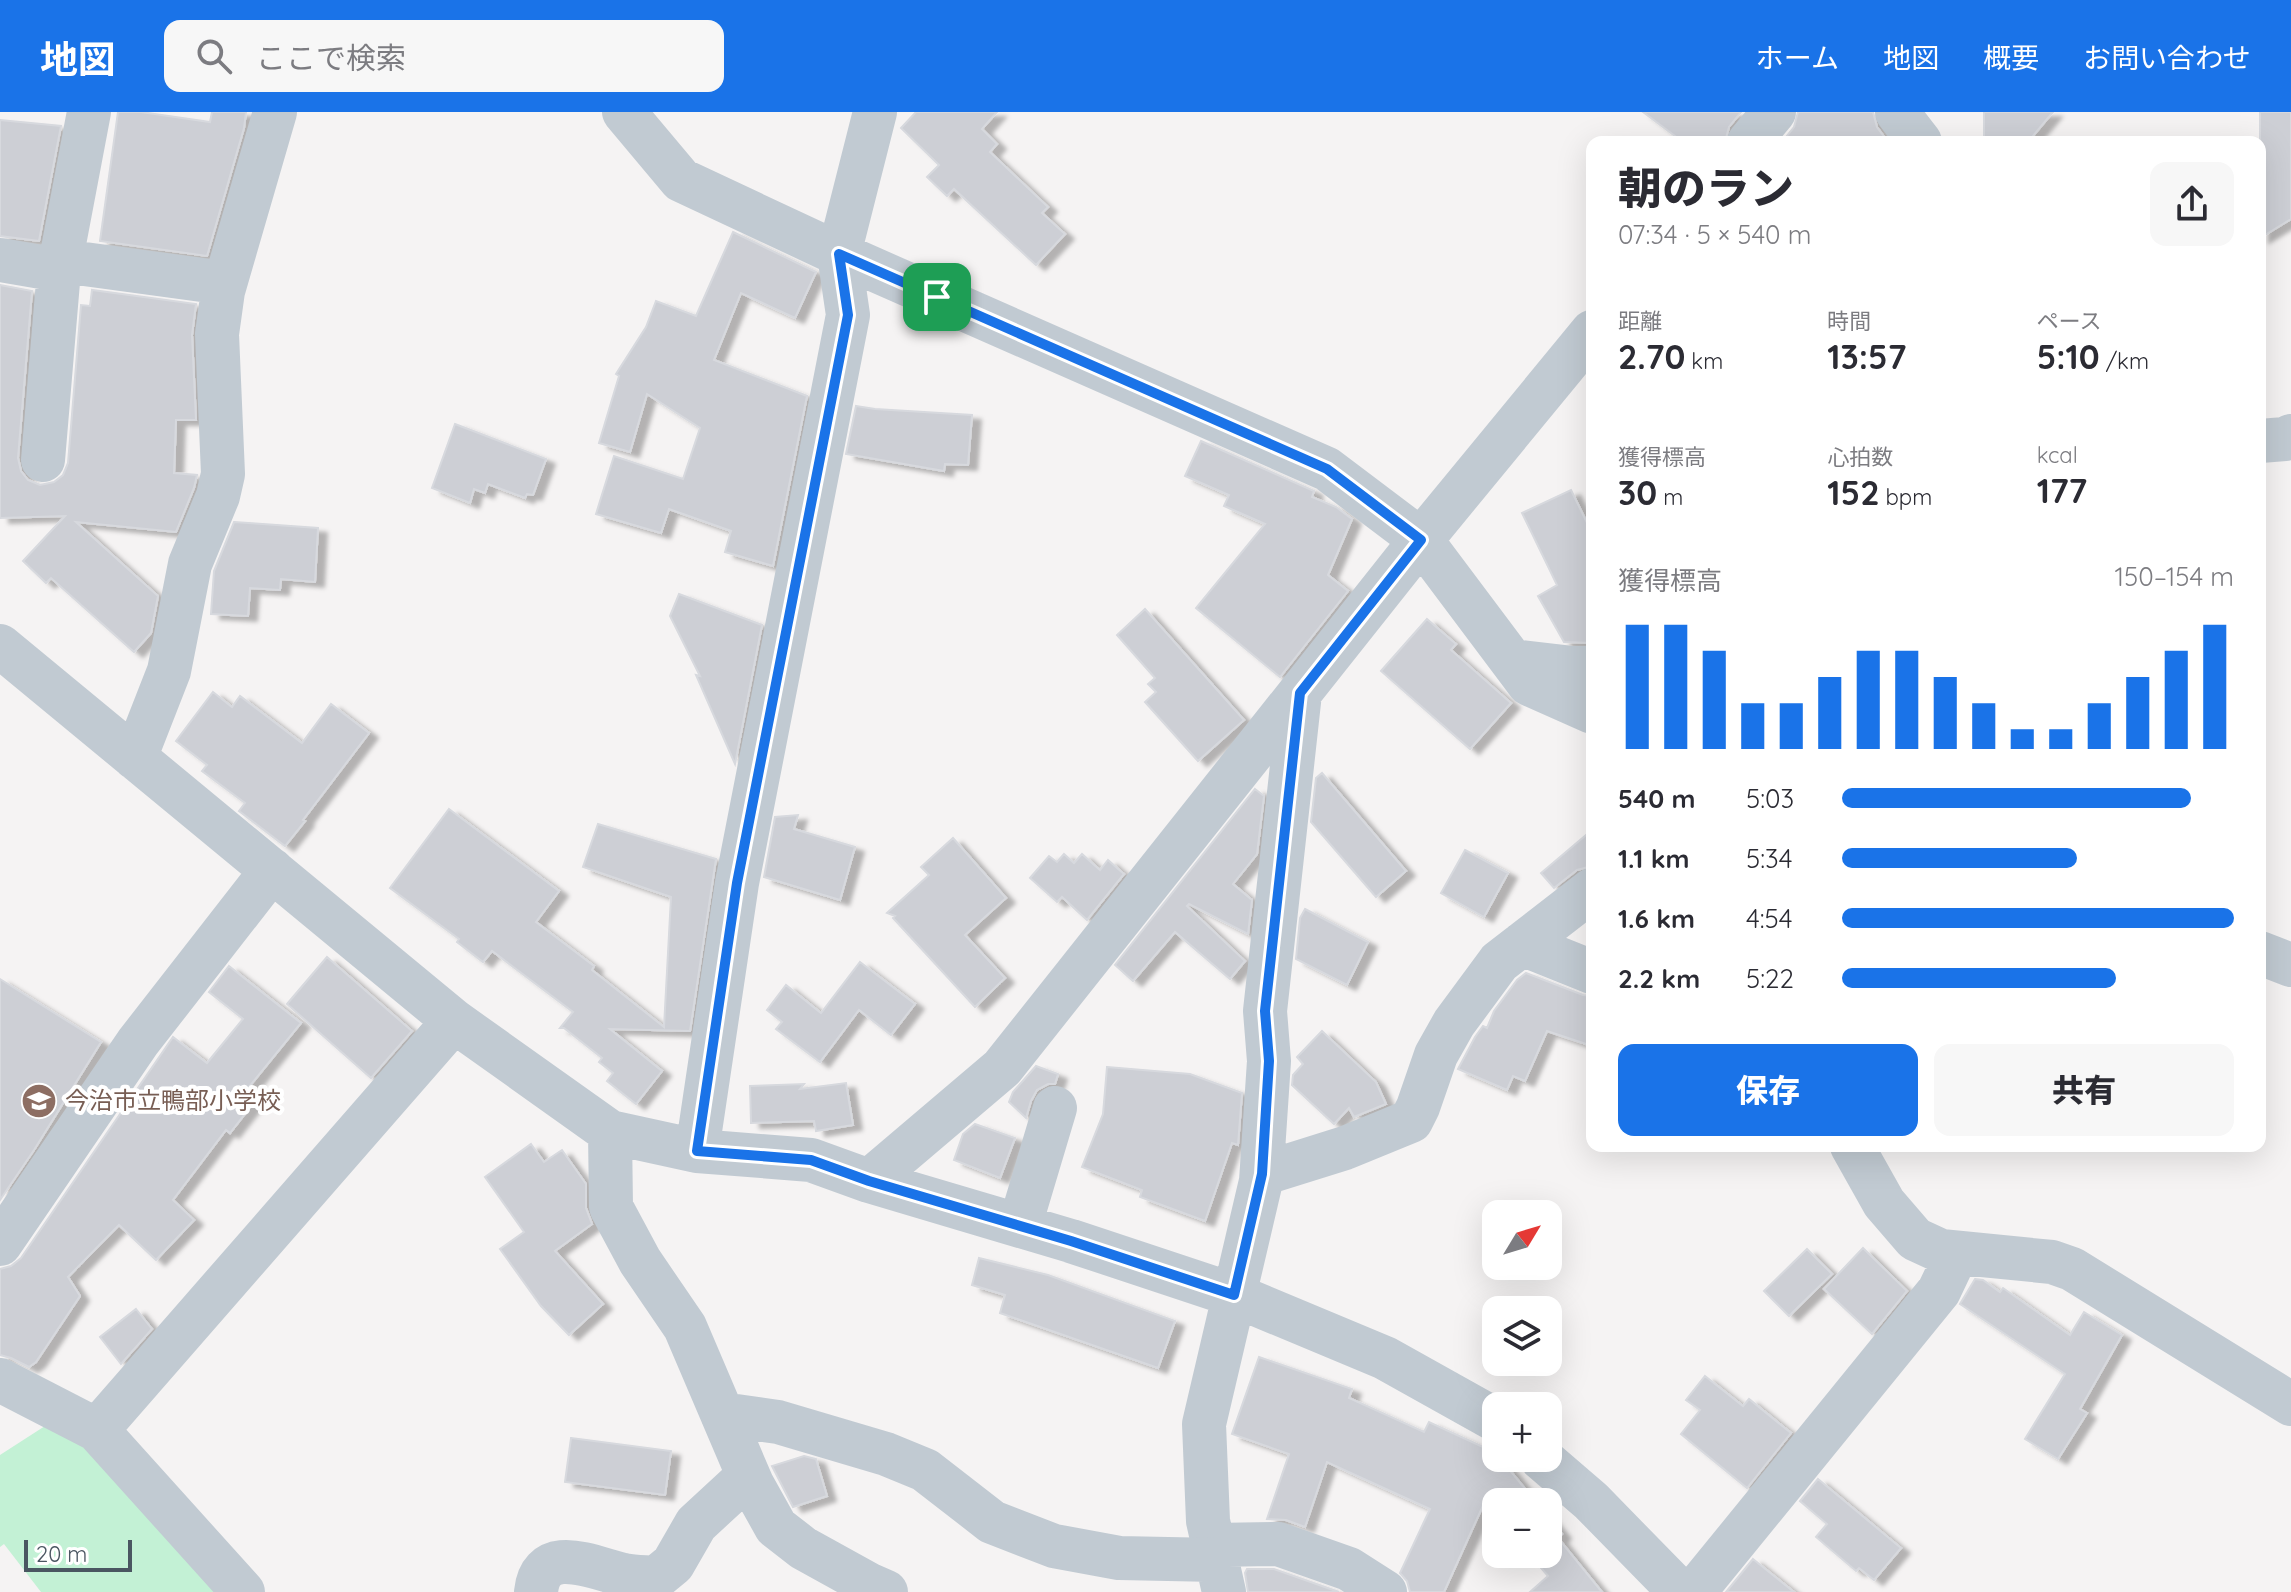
<!DOCTYPE html>
<html lang="ja">
<head>
<meta charset="utf-8">
<style>
	:root { --surface:#fff; --page:#f7f7f7; --text:#2b2b33; --muted:#7c7c81; --accent:#1a73e8 }
	body { margin:0; font-family:Quicksand,"Noto Sans JP",sans-serif; background:var(--page); color:var(--text); height:100vh; display:flex; flex-direction:column; font-size:30px; white-space:nowrap }
	* { box-sizing:border-box; margin:0 }
	p { font-size:26px; color:var(--muted) }
	.icon { flex:none; width:44px; height:44px; fill:none; stroke:currentColor; stroke-width:2; stroke-linecap:round; stroke-linejoin:round }
	.map { position:relative; flex:1; overflow:hidden }
	.drawer { position:absolute; left:1586px; top:24px; width:680px; height:1016px; display:flex; flex-direction:column; background:var(--surface); border-radius:16px; box-shadow:0 8px 32px #0002 }
	.drawer>* { flex:none }
	.needle { width:52px; rotate:52deg }
	.controls { position:absolute; left:1482px; top:1088px; display:grid; gap:16px }
	.controls a { display:grid; place-items:center; width:80px; height:80px; border-radius:16px; background:var(--surface); box-shadow:0 8px 32px #0002; font-size:40px }
	.scale { position:absolute; left:24px; bottom:20px; width:108px; box-sizing:border-box; padding-left:8px; border:4px solid #4a5661; border-top:0; font-size:22px; line-height:28px; white-space:nowrap; color:#4a5661; -webkit-text-stroke:6px #fff; paint-order:stroke }
	.pin { position:absolute; display:grid; place-items:center; width:68px; height:68px; color:#fff; margin:-34px; border-radius:16px; box-shadow:0 4px 12px #0006 }
	.round { display:grid; place-items:center; flex:none; width:84px; height:84px; border-radius:16px; background:var(--page) }
	.head { display:flex; align-items:center; justify-content:space-between; height:136px; padding:0 32px }
	h1 { font-size:44px; font-weight:800; line-height:60px }
	.metrics { display:grid; grid-template-columns:repeat(3,1fr); gap:12px; height:136px; padding:8px 32px }
	.metrics div { display:grid; align-content:center }
	.metrics b { font-size:34px; font-weight:800 }
	.metrics small { font-size:22px; font-weight:400 }
	.metrics p { font-size:22px }
	.chart { height:224px; padding:16px 32px }
	.chart p { display:flex; justify-content:space-between }
	.chart svg { width:100%; height:144px; margin-top:8px; stroke:var(--accent); stroke-width:6 }
	.primary-button { display:flex; gap:16px; margin-top:auto; padding:16px 32px }
	.primary-button a { flex:1; height:92px; border-radius:16px; background:var(--accent); color:#fff; font-size:32px; font-weight:800; line-height:92px; text-align:center }
	.primary-button a+a { background:var(--page); color:var(--text) }
	ul { padding:0 32px; list-style:none; font-size:26px }
	li { display:grid; grid-template-columns:128px 96px 1fr; align-items:center; height:60px }
	li i { height:20px; border-radius:10px; background:var(--accent) }
	header { display:flex; align-items:center; gap:48px; box-sizing:border-box; height:112px; padding:0 40px; background:var(--accent); color:#fff }
	header strong { font-size:38px }
	nav { display:flex; gap:44px; margin-inline-start:auto; font-size:28px }
	.search { width:560px; height:72px; background:var(--page); display:flex; align-items:center; gap:20px; box-sizing:border-box; padding:0 28px; border-radius:16px; color:var(--muted); font-size:30px }
	.map>svg:first-child { display:block }
</style>
</head>
<body>
<header>
<strong>地図</strong>
<div class="search"><svg class="icon" aria-label="search" viewBox="0 0 24 24"><circle cx="10" cy="10" r="6"/><path d="M15 15l6 6"/></svg>ここで検索</div>
<nav><a>ホーム</a><a>地図</a><a>概要</a><a>お問い合わせ</a></nav>
</header>
<div class="map">
<svg width="2291" height="1480" viewBox="0 0 2291 1480">
	<defs>
		<filter id="shadow"><feDropShadow dx="9" dy="5" stdDeviation="2" flood-color="#0004"/></filter>
	</defs>
	<rect width="100%" height="100%" fill="#f5f3f3"/>
	<path fill="#c3f1d5" d="M45 1314 95 1338 215 1480H41L4 1432 0 1435V1343Z"/>
	<path fill="#cdcfd5" stroke="#d7d9de" stroke-width="2" filter="url(#shadow)" d="M118 0H141L210 10 212 0H246L244 16 207 144 100 129Z
		M916 0H997L982 17 997 32 990 40 1048 95 1042 101 1065 122 1036 153 954 77 947 84 927 65 939 53 901 16Z
		M1643 0H1741L1729 15 1725 30H1683Z
		M1798 0H1873L1877 15 1888 30H1782L1794 15Z
		M1984 0H2053L2028 30H1984Z
		M2260 0H2291V107L2260 126Z
		M0 8 61 14 39 129 0 124Z
		M733 120 816 160 795 206 741 181 714 248 807 284 773 454 725 440 731 419 669 397 661 421 596 402 614 344 683 367 700 316 647 282 630 340 599 331 619 264 616 262 646 215 656 189 696 204Z
		M0 173 32 179 18 346 21 359 28 368 40 373 54 370 63 363 68 351 81 193 90 194 92 178 196 192 192 223 196 308H176L174 361 197 363 194 376 176 420 76 410 158 484 151 521 134 540 51 466 46 471 23 449 65 404 0 406Z
		M856 294 875 297 972 303 968 353 945 352 944 359 846 342Z
		M455 312 546 347 533 383 527 382 525 386 488 372 485 381 474 377 470 391 432 376Z
		M1201 329 1314 379 1312 385 1336 395 1352 407 1328 463 1348 479 1280 565 1196 496 1265 412 1224 394 1229 383 1185 364Z
		M1571 378 1592 421V531L1564 530 1538 484 1557 473 1522 401Z
		M234 410 318 416 315 470 281 467 280 478 250 476 248 504 211 502 214 459Z
		M679 482 762 513 735 652 696 563 700 564 670 504Z
		M1145 497 1244 608 1198 649 1145 590 1156 580 1148 572 1155 566 1117 523Z
		M1427 507 1456 532 1451 538 1511 591 1470 637 1381 559Z
		M213 580 232 595 240 584 302 631 331 592 369 621 303 708 305 709 285 734 239 699 245 691 202 659 207 653 176 629Z
		M1322 661 1406 759 1376 785 1311 710 1316 666Z
		M1255 677 1264 684 1257 742 1233 772 1252 788 1248 822 1189 792 1187 794 1245 849 1230 867 1175 820 1133 869 1115 853Z
		M449 697 559 779 536 810 594 854 592 858 664 915 671 785 583 755 598 712 716 747 690 919 610 917 662 959 636 992 607 969 613 961 599 950 602 946 564 916H560L573 900 492 839 483 850 457 830 459 827 390 776Z
		M798 703 794 717 855 735 840 788 764 765 775 705Z
		M1592 718V754L1577 758 1554 776 1541 761Z
		M953 726 1006 786 965 823 1005 866 975 895 893 806 895 804 887 801 929 763 921 755Z
		M1465 738 1508 761 1484 805 1441 781Z
		M1064 742 1074 751 1082 742 1100 758 1108 748 1124 762 1087 808 1062 785 1057 790 1030 766 1049 744 1057 750Z
		M1305 797 1368 830 1347 873 1296 847 1300 806Z
		M327 845 412 919 371 966 287 892Z
		M860 850 915 892 891 923 859 898 820 950 776 917 782 910 767 898 786 873 821 901Z
		M229 854 301 911 244 981 255 989 230 1021 226 1018 173 1088 194 1108 156 1148 119 1113 68 1165 80 1184 36 1250 29 1255 11 1246 0 1243V1157L11 1154 21 1146 173 925 207 951 243 907 209 880Z
		M1526 861 1583 883 1592 884V934L1547 919 1525 969 1513 964 1507 978 1458 957 1475 925 1483 914 1487 916 1494 899 1517 868Z
		M0 867 101 930 34 1038 0 1088Z
		M1322 919 1376 970 1386 992 1354 1005 1349 996 1334 1012 1292 973 1293 963 1303 952 1297 945Z
		M1036 954 1058 962 1055 972H1048L1037 978 1031 989 1026 1006 1009 990 1013 980Z
		M1107 955 1190 962 1242 981 1238 1033 1232 1031 1205 1109 1140 1085 1142 1078 1082 1055 1103 1002Z
		M846 971 853 1013 816 1019 814 1009 751 1011 750 974 804 972 800 977Z
		M975 1012 1015 1026 1000 1066 954 1048 963 1022Z
		M531 1032 544 1050 562 1038 586 1072V1096L592 1112 555 1139 603 1192 569 1223 541 1194 500 1137 524 1120 485 1065Z
		M1863 1136 1907 1179 1872 1222 1824 1177Z
		M1807 1137 1832 1162 1789 1204 1764 1179Z
		M979 1146 1048 1163 1175 1209 1158 1256 1000 1201 1005 1183 972 1173Z
		M1975 1167 1983 1168 2000 1180 2003 1176 2070 1223 2084 1200 2122 1223 2080 1297 2087 1301 2058 1347 2025 1327 2065 1262 1960 1192Z
		M136 1197 152 1217 121 1252 100 1225Z
		M1259 1245 1352 1277 1349 1286 1424 1320 1429 1310 1496 1341V1346H1505L1503 1350 1536 1390H1496V1402L1485 1389 1444 1480H1410L1407 1469 1400 1461 1430 1397 1327 1350 1305 1415 1286 1408 1267 1407 1289 1342 1232 1322Z
		M1705 1264 1743 1294 1749 1287 1791 1321 1747 1376 1681 1322 1700 1298 1686 1288Z
		M571 1326 671 1339 665 1383 565 1370Z
		M804 1344 816 1347 827 1384 793 1395 772 1354Z
		M1818 1367 1901 1436 1874 1468 1859 1456 1856 1459 1816 1425 1827 1412 1800 1389Z
		M1548 1404 1562 1422 1558 1426 1602 1480H1530L1548 1464 1529 1442H1548Z
		M1753 1447 1794 1480H1726Z
		M1247 1457H1274L1339 1480H1248L1245 1461Z"/>
	<g fill="none" stroke-linecap="round" stroke-linejoin="round">
		<path stroke="#c1cad2" stroke-width="44" d="M624 0 681 68 839 142 1327 357 1421 428 1529 572 1592 600
			M1897 0 1920 30
			M1749 30 1774 0
			M0 148 59 158 77 151 224 171
			M2260 329 2285 327 2291 324
			M43 348 59 158 89 0
			M0 534 454 909 610 1020 697 1039 811 1048 869 1069 1071 1129 1234 1183 1385 1246 1496 1308
			M1512 549 1573 556H1592
			M135 646 169 559 190 452 218 384 223 362 217 222 223 179 275 0
			M1522 832 1592 860
			M2260 841 2291 853
			M610 1020 611 1095 640 1149 685 1215 752 1372 776 1415 803 1436 870 1473 886 1480
			M1852 1034 1884 1091 1915 1127 1941 1139 2052 1150 2072 1157 2291 1292
			M697 1039 737 771 848 203 839 142 875 0
			M1262 1062 1345 1036 1411 1009 1418 995 1436 943 1454 911 1499 850 1592 778
			M869 1069 1002 956 1421 428 1592 220
			M1020 1113 1055 996
			M0 1132 138 930 272 758
			M0 1268 97 1318 243 1480
			M722 1302 778 1310 886 1342 925 1358 992 1410 1054 1434 1119 1446 1217 1448
			M97 1318 454 909
			M1541 1346 1591 1389 1680 1480
			M1213 1433 1278 1432 1349 1457 1385 1480
			M536 1480C541 1430 593 1456 624 1463 634 1465 646 1465 656 1466L673 1452 696 1412 748 1364
			M1224 1480 1208 1409 1204 1312 1261 1069 1269 949 1265 899 1300 581
			M1694 1480 1939 1179 1957 1141"/>
	</g>
	<g fill="none" stroke-linecap="round" stroke-linejoin="round">
		<defs>
			<path id="route" d="M839 142 1327 357 1421 428 1300 581 1265 899 1269 949 1262 1062 1234 1183 1071 1129 869 1069 811 1048 697 1039 737 771 848 203Z"/>
		</defs>
		<use href="#route" stroke="#fff" stroke-width="16"/>
		<use href="#route" stroke="#1a73e8" stroke-width="10"/>
	</g>
	<defs>
		<symbol id="school-disc" viewBox="-11 -11 22 22"><circle r="9.5" fill="#8d6e63" stroke="#fff"/><path d="M0-5L7-2L0 1L-7-2ZM-4 1L0 2.5L4 1V4Q0 6-4 4Z" fill="#fff"/></symbol>
	</defs>
	<g fill-rule="evenodd">
		<use href="#school-disc" x="19" y="969" width="40" height="40"/>
	</g>
	<g text-anchor="middle" stroke-width="8" stroke-linejoin="round" paint-order="stroke">
		<g font-size="24" fill="#785e54" stroke="#fff" text-anchor="start">
			<text x="65" y="997">今治市立鴨部小学校</text>
		</g>
	</g>
</svg>
<div class="controls">
<a><svg class="needle" viewBox="-14 -14 28 28"><path d="M0-13l5 13h-10z" fill="#e53935"/><path d="M0 13l5-13h-10z" fill="#7c7c81"/></svg></a>
<a><svg class="icon" aria-label="layers" viewBox="0 0 24 24"><path d="M12 4l9 5-9 5-9-5zM3 14l9 5 9-5"/></svg></a>
<a>+</a>
<a>−</a>
</div>
<div class="scale">20 m</div>
<div class="pin" style="left:937px;top:185px;background:#1e9e55"><svg class="icon" aria-label="arrive" viewBox="0 0 24 24"><path d="M6 21V4h12l-3 4 3 4H6"/></svg></div>
<section class="drawer">
<div class="head"><div><h1>朝のラン</h1><p>07:34 · 5 × 540 m</p></div><a class="round"><svg class="icon" aria-label="share" viewBox="0 0 24 24"><path d="M12 15V3M7 8l5-5 5 5M5 13v7h14v-7"/></svg></a></div>
<div class="metrics">
<div><p>距離</p><b>2.70<small> km</small></b></div>
<div><p>時間</p><b>13:57</b></div>
<div><p>ペース</p><b>5:10<small> /km</small></b></div>
</div>
<div class="metrics">
<div><p>獲得標高</p><b>30<small> m</small></b></div>
<div><p>心拍数</p><b>152<small> bpm</small></b></div>
<div><p>kcal</p><b>177</b></div>
</div>
<div class="chart"><p><span>獲得標高</span>150–154 m</p>
<svg viewBox="0 0 160 44" preserveAspectRatio="none"><path d="M5 44V6M15 44V6M25 44V14M35 44V30M45 44V30M55 44V22M65 44V14M75 44V14M85 44V22M95 44V30M105 44V38M115 44V38M125 44V30M135 44V22M145 44V14M155 44V6"/></svg>
</div>
<ul>
<li><b>540 m</b>5:03<i style="width:89%"></i></li>
<li><b>1.1 km</b>5:34<i style="width:60%"></i></li>
<li><b>1.6 km</b>4:54<i style="width:100%"></i></li>
<li><b>2.2 km</b>5:22<i style="width:70%"></i></li>
</ul>
<div class="primary-button"><a>保存</a><a>共有</a></div>
</section>
</div>
</body>
</html>
